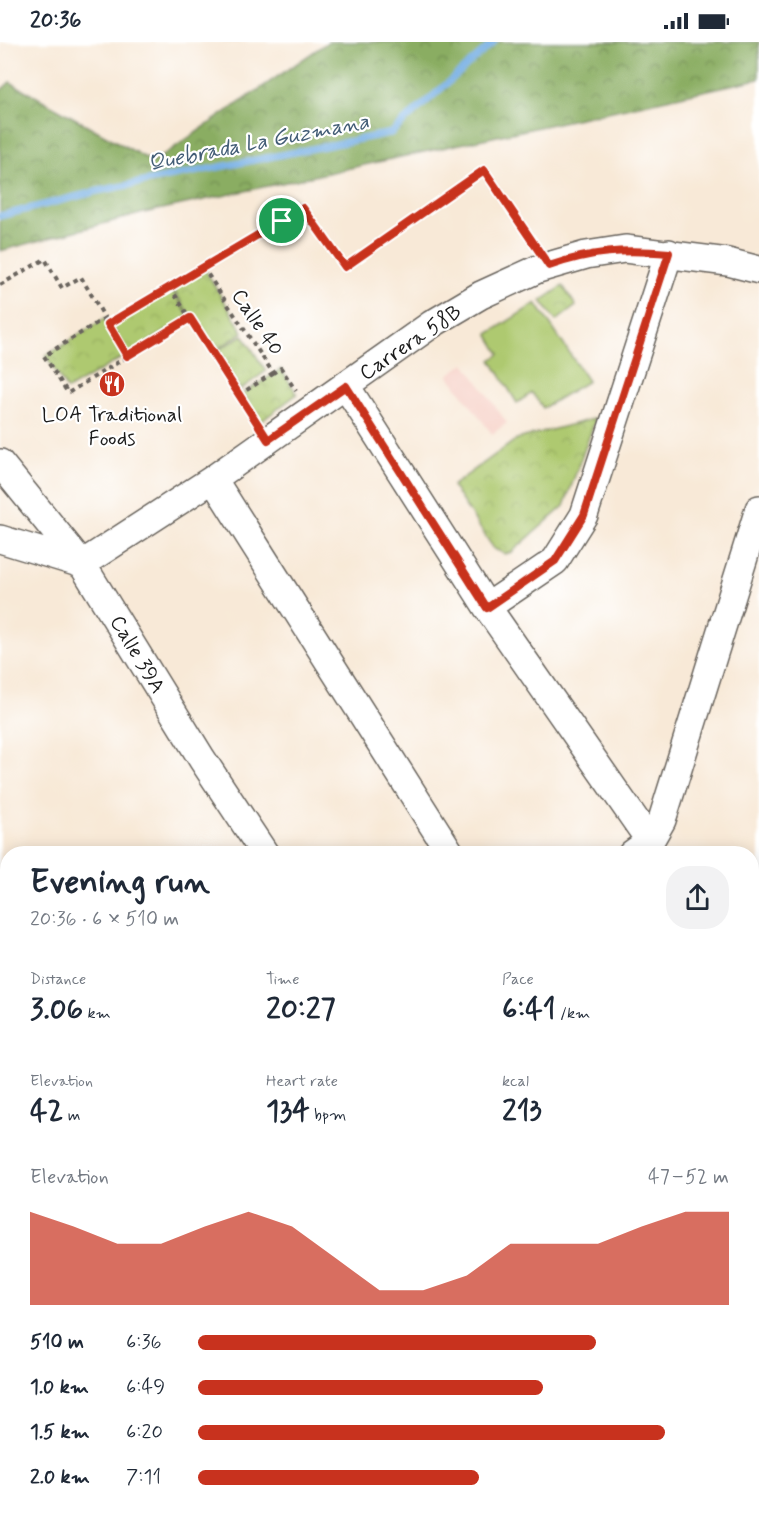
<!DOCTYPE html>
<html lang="en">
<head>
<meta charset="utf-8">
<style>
	:root { --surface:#fff; --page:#f2f2f3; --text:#1f2937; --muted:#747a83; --accent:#c8321e }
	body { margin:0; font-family:Mynerve,sans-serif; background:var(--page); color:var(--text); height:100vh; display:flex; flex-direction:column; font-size:22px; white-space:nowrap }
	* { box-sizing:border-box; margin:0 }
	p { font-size:20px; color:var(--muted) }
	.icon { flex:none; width:33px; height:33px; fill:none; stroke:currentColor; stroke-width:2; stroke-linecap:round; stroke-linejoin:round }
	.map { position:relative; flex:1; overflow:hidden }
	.drawer { position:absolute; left:0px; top:804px; width:759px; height:668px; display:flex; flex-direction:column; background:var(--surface); border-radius:24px 24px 0 0; box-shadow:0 3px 15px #0003 }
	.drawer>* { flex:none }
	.pin { position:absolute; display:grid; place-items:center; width:51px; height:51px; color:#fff; margin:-26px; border:3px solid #fff; border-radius:50%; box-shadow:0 2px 6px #0007 }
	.round { display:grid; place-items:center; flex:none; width:63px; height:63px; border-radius:24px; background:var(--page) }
	.summary { display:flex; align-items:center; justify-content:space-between; height:102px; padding:0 30px }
	h1 { font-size:33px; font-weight:700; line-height:45px }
	.stats { display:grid; grid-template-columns:repeat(3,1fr); gap:9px; height:102px; padding:6px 30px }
	.stats div { display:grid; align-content:center }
	.stats b { font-size:30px; font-weight:700 }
	.stats small { font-size:16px; font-weight:400 }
	.stats p { font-size:16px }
	.chart { height:168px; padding:12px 30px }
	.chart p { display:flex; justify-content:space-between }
	.chart svg { width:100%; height:108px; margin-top:6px; fill:var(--accent); opacity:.7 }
	ul { padding:0 30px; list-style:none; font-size:20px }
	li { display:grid; grid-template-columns:96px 72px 1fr; align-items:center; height:45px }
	li i { height:15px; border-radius:8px; background:var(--accent) }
	.status { display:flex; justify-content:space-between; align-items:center; height:42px; padding:0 30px; background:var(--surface); direction:ltr }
	.status svg { height:16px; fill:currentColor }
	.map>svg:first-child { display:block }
</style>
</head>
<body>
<div class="status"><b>20:36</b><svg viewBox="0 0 49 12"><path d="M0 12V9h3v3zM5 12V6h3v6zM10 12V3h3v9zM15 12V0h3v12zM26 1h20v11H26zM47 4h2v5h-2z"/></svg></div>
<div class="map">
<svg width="759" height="1471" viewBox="0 0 759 1471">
	<defs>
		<pattern id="forest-crowns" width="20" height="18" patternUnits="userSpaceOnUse" patternTransform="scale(1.5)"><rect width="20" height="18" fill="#8aad62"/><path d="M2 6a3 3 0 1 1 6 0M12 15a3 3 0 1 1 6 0" fill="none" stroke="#708c50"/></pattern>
		<pattern id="park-crowns" width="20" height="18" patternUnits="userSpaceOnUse" patternTransform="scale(1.5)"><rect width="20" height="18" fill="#aec970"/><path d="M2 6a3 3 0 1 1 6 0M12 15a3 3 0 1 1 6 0" fill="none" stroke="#95ac60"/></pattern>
	</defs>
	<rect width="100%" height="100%" fill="#fff"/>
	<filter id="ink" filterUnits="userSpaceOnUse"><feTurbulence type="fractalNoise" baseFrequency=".0167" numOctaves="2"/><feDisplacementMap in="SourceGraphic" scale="12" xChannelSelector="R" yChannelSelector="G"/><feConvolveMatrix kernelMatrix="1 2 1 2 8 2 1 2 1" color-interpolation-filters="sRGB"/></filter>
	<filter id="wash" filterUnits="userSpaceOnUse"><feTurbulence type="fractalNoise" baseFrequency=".008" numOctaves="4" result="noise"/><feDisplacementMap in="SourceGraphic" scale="24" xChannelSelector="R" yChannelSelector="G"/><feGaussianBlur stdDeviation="1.35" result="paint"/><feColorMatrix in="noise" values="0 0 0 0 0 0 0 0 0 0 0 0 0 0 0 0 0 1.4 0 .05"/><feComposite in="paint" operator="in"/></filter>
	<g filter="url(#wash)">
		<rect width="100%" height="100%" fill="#f8e9d7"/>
		<path fill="#f7d1c7" d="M465 321 507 381 492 392 448 333Z"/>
		<path fill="url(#forest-crowns)" stroke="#53643f" stroke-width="1.5" d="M328 0H759V37L144 171 0 209V49L10 40 153 120Z
			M759 999V1353L752 1355V1006Z"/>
		<path fill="url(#park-crowns)" stroke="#657246" stroke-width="1.5" d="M204 226 243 290 213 310 172 245Z
			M563 244 576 264 556 279 541 259Z
			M170 246 189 275 128 313 109 282Z
			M105 276 125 314 67 348 46 314Z
			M243 293 266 329 240 348 215 310Z
			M281 327 297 352 259 381 242 352Z
			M596 376 564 464 512 510 505 512 494 507 452 444 517 397Z"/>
		<path fill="#aec970" stroke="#657246" stroke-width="1.5" d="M536 261 588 339 543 366 532 351 517 361 491 318 500 312 488 292Z"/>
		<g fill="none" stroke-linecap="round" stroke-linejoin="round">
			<path stroke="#73ade3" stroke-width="7" d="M0 174 98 149 391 91 494 0
				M752 1206 759 1205"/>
		</g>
	</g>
	<g filter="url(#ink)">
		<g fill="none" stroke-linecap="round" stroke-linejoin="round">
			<defs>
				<path id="minor" d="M346 344 487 565 650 799
					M0 421 82 522 202 717 265 812
					M213 437 451 812
					M0 497 82 522 213 437 432 282 481 253 538 227 586 213 625 207 728 220 759 228
					M487 565 555 519 584 473 669 211
					M632 812 650 799 662 778 759 467
					M265 1471 266 1464
					M300 1471V1464"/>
			</defs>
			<use href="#minor" stroke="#69645d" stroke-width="30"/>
			<path stroke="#69645d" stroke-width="4" stroke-dasharray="4.5 4.5" stroke-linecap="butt" d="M203 225 273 331 281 326 296 349
				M0 243 45 217 62 246 81 235 127 314
				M170 245 254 378
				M105 276 44 314 68 351 190 276
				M108 282 303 166 345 225 484 128 535 204
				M239 353 273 331
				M752 965 759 962"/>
			<use href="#minor" stroke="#fff" stroke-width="27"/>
		</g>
	</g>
	<g fill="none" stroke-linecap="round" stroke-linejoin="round" filter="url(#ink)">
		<defs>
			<path id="route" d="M484 128 549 224C592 209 623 207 669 211L584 473 555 519 487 566 346 344 268 398 190 276 127 314 108 282 303 166 345 225Z"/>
		</defs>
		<use href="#route" stroke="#fff" stroke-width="12"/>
		<use href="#route" stroke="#c8321e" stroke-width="8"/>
	</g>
	<defs>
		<symbol id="restaurant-disc" viewBox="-11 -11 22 22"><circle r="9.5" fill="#c8321e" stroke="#fff"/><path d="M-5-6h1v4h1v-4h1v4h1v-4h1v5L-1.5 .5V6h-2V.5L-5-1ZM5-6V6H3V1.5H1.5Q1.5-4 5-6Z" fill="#fff"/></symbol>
	</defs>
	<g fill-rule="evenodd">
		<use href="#restaurant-disc" x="97" y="327" width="30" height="30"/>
	</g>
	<g text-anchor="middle" stroke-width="4.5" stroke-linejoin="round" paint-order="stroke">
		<g font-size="21" fill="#1c1c1c" stroke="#fff">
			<text transform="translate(258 280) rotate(56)" y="7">Calle 40</text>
			<text transform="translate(410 300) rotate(-34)" y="7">Carrera 58B</text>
			<text transform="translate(138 612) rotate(59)" y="7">Calle 39A</text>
		</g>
		<g font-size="21" fill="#1c1c1c" stroke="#fff">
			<text x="112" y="379">LOA Traditional<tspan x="112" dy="24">Foods</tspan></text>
		</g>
		<g font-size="22" font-style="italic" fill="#435d76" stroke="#fff">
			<text transform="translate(258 99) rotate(-11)" y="8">Quebrada La Guzmana</text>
		</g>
	</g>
</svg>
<div class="pin" style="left:282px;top:179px;background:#1e9e55"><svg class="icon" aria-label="arrive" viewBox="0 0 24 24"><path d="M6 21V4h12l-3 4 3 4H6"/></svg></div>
<section class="drawer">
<div class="summary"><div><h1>Evening run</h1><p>20:36 · 6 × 510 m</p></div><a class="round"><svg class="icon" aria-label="share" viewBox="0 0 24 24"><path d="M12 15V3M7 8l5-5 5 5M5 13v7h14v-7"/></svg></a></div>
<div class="stats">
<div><p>Distance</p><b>3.06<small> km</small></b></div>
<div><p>Time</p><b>20:27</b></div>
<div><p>Pace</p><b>6:41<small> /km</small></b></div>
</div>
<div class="stats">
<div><p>Elevation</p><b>42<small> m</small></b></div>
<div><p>Heart rate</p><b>134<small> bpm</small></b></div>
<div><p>kcal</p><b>213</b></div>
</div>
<div class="chart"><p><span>Elevation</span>47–52 m</p>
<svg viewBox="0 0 160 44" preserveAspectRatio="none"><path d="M0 44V6L10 12L20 19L30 19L40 12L50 6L60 12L70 25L80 38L90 38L100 32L110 19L120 19L130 19L140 12L150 6L160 6V44z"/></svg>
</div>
<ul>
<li><b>510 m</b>6:36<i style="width:75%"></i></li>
<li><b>1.0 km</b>6:49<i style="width:65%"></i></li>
<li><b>1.5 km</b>6:20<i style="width:88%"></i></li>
<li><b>2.0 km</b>7:11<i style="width:53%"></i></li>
</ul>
</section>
</div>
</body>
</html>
